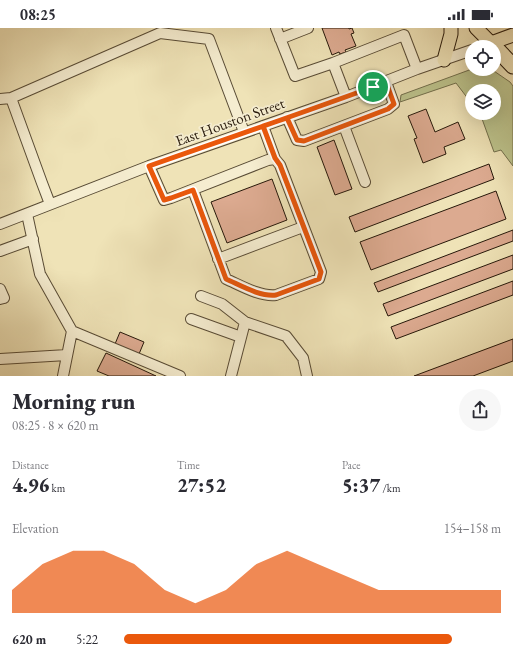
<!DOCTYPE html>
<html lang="en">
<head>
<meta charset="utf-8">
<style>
	:root { --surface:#fff; --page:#f7f7f7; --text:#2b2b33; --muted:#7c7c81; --accent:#ea580c }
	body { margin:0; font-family:"EB Garamond",serif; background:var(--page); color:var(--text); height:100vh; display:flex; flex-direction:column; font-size:15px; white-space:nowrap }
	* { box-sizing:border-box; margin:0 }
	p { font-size:13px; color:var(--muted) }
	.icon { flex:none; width:22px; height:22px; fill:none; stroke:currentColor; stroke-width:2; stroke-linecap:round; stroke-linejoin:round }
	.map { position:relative; height:348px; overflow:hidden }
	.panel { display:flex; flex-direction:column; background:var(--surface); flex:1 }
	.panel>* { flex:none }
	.tools { position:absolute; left:465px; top:12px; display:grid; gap:8px }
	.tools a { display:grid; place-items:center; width:36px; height:36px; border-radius:50%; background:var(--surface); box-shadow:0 4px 16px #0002; font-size:20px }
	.pin { position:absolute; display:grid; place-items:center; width:34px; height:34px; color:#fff; margin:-17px; border:2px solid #fff; border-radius:50%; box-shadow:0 1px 4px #0007 }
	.round { display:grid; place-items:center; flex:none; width:42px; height:42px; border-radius:21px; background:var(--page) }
	.summary { display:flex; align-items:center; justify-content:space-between; height:68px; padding:0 12px }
	h1 { font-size:22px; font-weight:800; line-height:30px }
	.metrics { display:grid; grid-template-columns:repeat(3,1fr); gap:6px; height:68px; padding:4px 12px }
	.metrics div { display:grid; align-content:center }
	.metrics b { font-size:20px; font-weight:800 }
	.metrics small { font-size:11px; font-weight:400 }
	.metrics p { font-size:11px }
	.chart { height:112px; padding:8px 12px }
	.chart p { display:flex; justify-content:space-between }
	.chart svg { width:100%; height:72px; margin-top:4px; fill:var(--accent); opacity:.7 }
	ul { padding:0 12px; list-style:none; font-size:13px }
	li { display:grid; grid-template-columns:64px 48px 1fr; align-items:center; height:30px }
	li i { height:10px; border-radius:5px; background:var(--accent) }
	.status { display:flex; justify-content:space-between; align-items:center; height:28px; padding:0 20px; background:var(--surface); direction:ltr }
	.status svg { height:11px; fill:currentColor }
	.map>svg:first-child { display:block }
</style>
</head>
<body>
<div class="status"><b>08:25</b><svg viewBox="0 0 49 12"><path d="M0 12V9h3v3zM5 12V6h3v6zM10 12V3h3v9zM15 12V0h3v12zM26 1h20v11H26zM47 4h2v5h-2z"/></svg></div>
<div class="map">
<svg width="513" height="348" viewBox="0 0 513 348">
	<rect width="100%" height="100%" fill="#efe3b7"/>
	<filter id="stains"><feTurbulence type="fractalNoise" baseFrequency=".005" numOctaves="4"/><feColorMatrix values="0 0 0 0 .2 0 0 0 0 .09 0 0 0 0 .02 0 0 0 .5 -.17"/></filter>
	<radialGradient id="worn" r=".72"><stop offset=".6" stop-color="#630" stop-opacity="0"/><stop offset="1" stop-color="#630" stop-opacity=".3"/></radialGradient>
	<path fill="#bcc38c" stroke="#716e4b" d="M472 41H491L510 54 513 58V138L501 122 494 124 481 88 479 85H494V63H472V76L456 55 400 74 401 67Z"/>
	<path fill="#dcaa90" stroke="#26180a" d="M322 0H349V1L352 0 354 5 351 6 356 18 345 22 346 24 340 26 339 24 332 27Z
		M426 81 435 104 458 94 465 111 444 119 446 126 423 135 414 111 417 110 408 88Z
		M334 112 352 161 335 167 317 119Z
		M489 136 494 151 355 204 349 189Z
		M272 151 287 192 227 215 211 174Z
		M496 163 506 191 371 242 360 214Z
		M513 202V213L378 264 374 255Z
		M513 227V241L388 288 383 276Z
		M513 253V267L396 311 391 299Z
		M120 304 144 314 139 326 115 316Z
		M513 311V333L473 348H414Z
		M106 325 156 348H109L97 343Z"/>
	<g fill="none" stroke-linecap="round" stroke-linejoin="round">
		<defs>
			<path id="minor" d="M276 0 295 48 333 35 404 7 417 41
				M280 11 308 0
				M480 19 491 15
				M333 35 346 69
				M11 70 42 155 50 176
				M0 71 11 70 160 5 209 11 244 104
				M287 89 297 112 304 113 388 81 394 76 386 54
				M344 98 365 154
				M149 138 164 172 171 170 268 132 275 131
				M193 162 226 251C240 257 260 269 276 267L319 251 321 244 280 137 275 131 263 98
				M27 186 40 246 72 303 63 348
				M0 196 149 138 346 69 417 41 472 22
				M0 223 33 211
				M218 231 303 199
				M0 261 4 270 0 271
				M201 268 222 276 245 294 231 348
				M191 291 241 309
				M245 294 286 308 303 330 307 348
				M72 303 180 348
				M0 331 67 327"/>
			<path id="major" d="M476 0 491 15 513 7
				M444 32 451 6V0"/>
			<path id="highway" d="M491 15 513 38"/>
		</defs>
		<use href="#minor" stroke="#584b35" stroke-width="12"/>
		<use href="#major" stroke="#26180a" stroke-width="15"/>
		<use href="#highway" stroke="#26180a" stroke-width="17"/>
		<use href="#minor" stroke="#f5edd0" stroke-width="10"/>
		<use href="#major" stroke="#efe3b7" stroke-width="13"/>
		<use href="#highway" stroke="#efe3b7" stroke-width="15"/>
	</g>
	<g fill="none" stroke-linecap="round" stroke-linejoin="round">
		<defs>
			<path id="route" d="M373 59C299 86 224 112 149 138L164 172 171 170 193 162 226 251C240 257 260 269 276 267L319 251 321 244 280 137 275 130 263 98 287 90 297 112 304 113 388 81 394 76 386 54 373 59"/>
		</defs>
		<use href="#route" stroke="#fff" stroke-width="8"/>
		<use href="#route" stroke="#ea580c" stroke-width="5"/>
	</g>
	<g text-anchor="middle" stroke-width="3.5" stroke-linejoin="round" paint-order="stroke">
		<g font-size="15" fill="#26180a" stroke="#f5edd0">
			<text transform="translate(230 94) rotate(-20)" y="5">East Houston Street</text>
		</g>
	</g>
	<rect width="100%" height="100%" filter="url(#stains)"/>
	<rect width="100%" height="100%" fill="url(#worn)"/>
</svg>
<div class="tools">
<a><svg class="icon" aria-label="locate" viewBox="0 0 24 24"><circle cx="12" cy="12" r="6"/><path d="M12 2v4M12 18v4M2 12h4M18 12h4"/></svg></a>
<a><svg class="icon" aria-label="layers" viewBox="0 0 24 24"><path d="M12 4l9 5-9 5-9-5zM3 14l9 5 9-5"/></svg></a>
</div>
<div class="pin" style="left:373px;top:59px;background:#1e9e55"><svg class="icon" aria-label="arrive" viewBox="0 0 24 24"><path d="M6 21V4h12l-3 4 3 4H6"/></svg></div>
</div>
<section class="panel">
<div class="summary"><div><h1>Morning run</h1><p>08:25 · 8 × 620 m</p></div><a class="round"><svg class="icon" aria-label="share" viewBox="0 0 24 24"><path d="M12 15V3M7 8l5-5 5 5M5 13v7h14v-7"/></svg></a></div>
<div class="metrics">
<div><p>Distance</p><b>4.96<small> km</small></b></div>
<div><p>Time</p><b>27:52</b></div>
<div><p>Pace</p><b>5:37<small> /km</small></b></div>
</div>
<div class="chart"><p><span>Elevation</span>154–158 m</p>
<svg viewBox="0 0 160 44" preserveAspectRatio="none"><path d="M0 44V30L10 14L20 6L30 6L40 14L50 30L60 38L70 30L80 14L90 6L100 14L110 22L120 30L130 30L140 30L150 30L160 30V44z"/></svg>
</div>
<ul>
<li><b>620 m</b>5:22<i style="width:87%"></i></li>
</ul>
</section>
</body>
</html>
